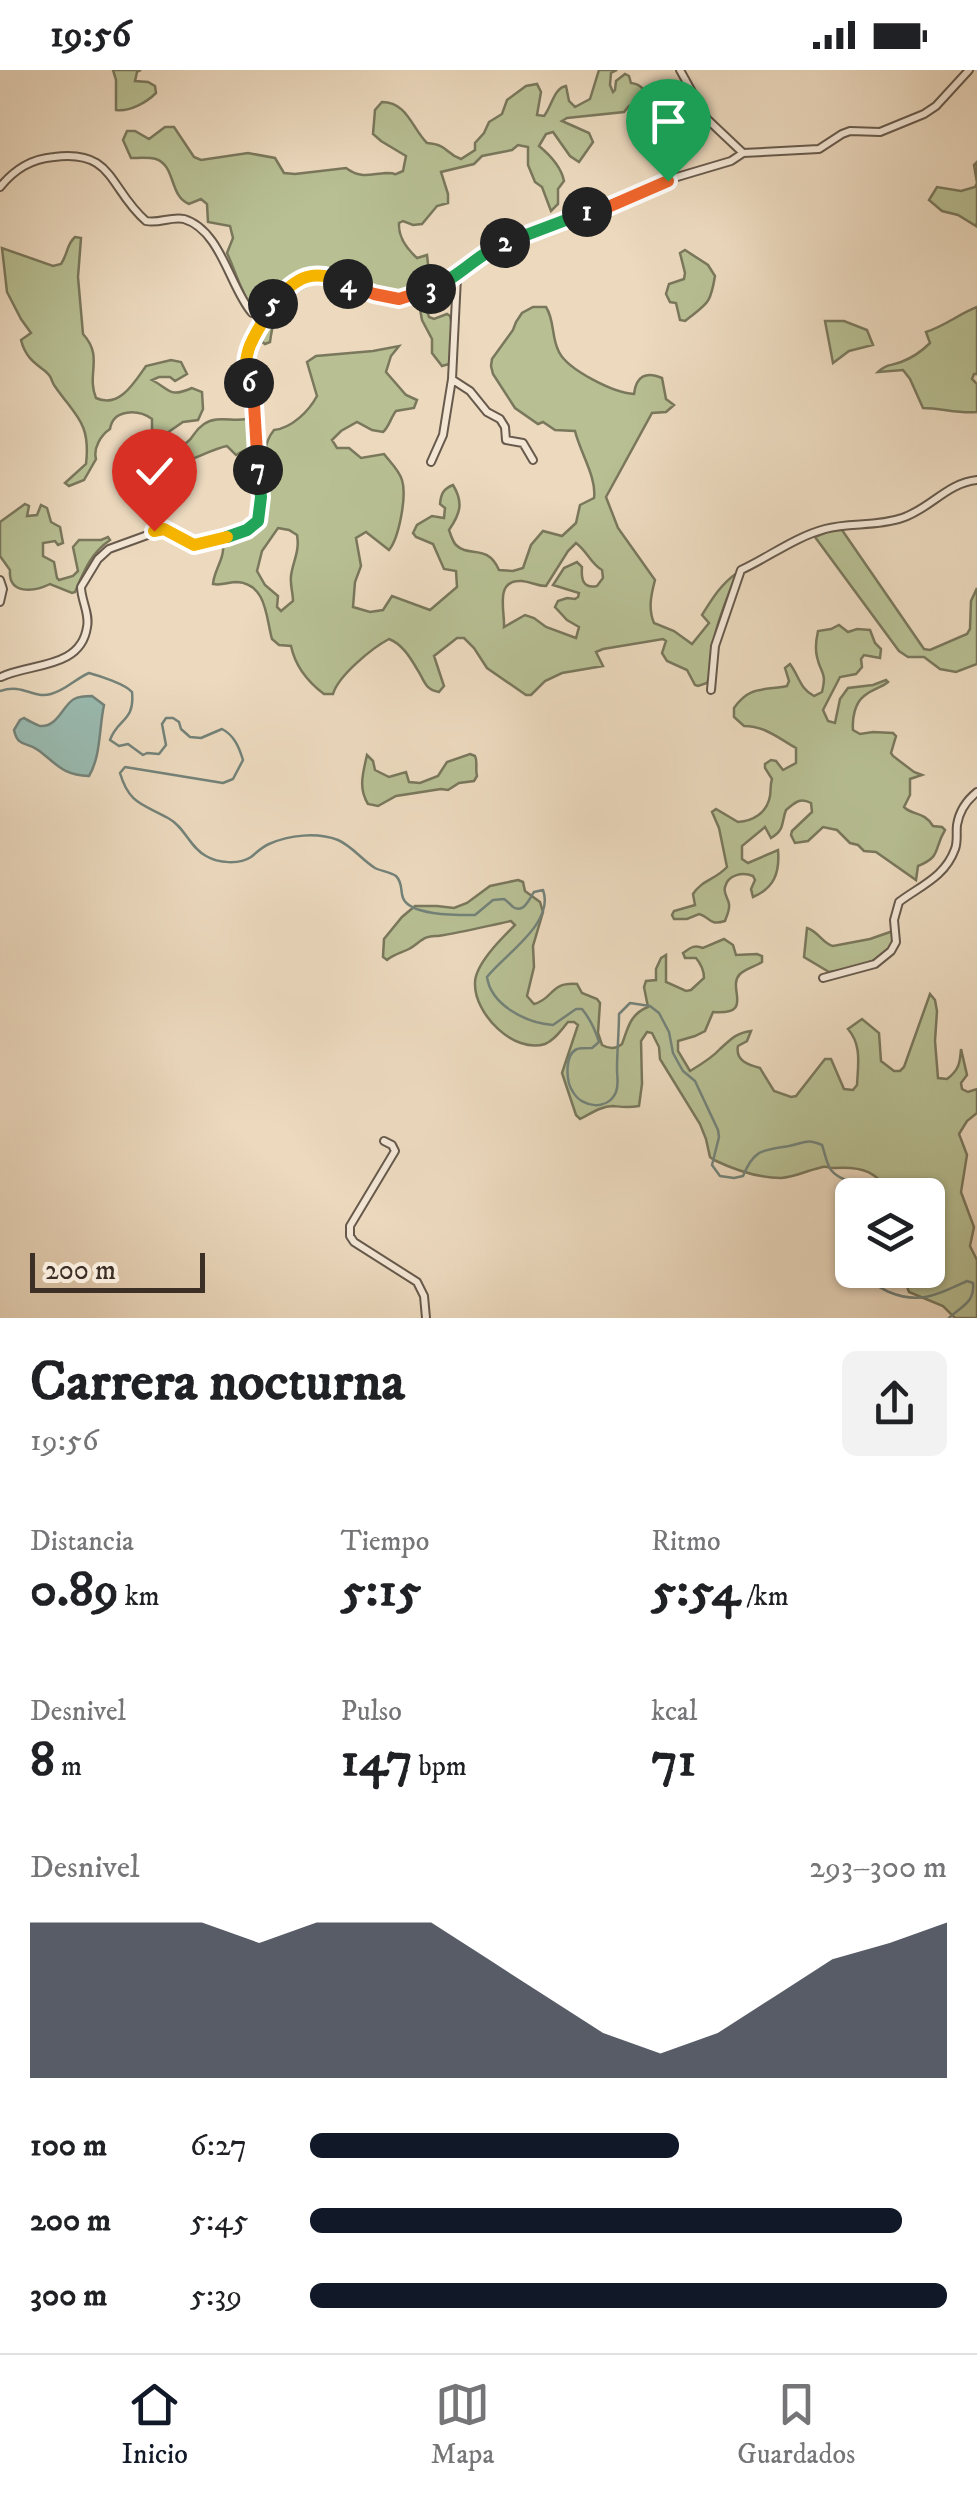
<!DOCTYPE html>
<html lang="es">
<head>
<meta charset="utf-8">
<style>
	:root { --surface:#fff; --page:#f2f2f2; --text:#202124; --muted:#757577; --line:#e0e0e0; --accent:#111827 }
	body { margin:0; font-family:"IM FELL DW Pica",serif; background:var(--page); color:var(--text); height:100vh; display:flex; flex-direction:column; font-size:38px; white-space:nowrap }
	* { box-sizing:border-box; margin:0 }
	p { font-size:32px; color:var(--muted) }
	.icon { flex:none; width:55px; height:55px; fill:none; stroke:currentColor; stroke-width:2; stroke-linecap:round; stroke-linejoin:round }
	.map { position:relative; height:1248px; overflow:hidden }
	.panel { display:flex; flex-direction:column; background:var(--surface); flex:1 }
	.panel>* { flex:none }
	.tools { position:absolute; left:835px; top:1108px; display:grid; gap:20px }
	.tools a { display:grid; place-items:center; width:110px; height:110px; border-radius:15px; background:var(--surface); box-shadow:0 2px 8px #0004; font-size:50px }
	.scale { position:absolute; left:30px; bottom:25px; width:175px; box-sizing:border-box; padding-left:10px; border:5px solid #3b2f26; border-top:0; font-size:28px; line-height:35px; white-space:nowrap; color:#3b2f26; -webkit-text-stroke:8px #f3e6d5; paint-order:stroke }
	.pin { position:absolute; display:grid; place-items:center; width:85px; height:85px; color:#fff; margin:-102px -42px; border-radius:50% 50% 50% 0; rotate:-45deg; box-shadow:0 0 10px #0007 }
	.pin .icon { rotate:45deg }
	.km { position:absolute; width:50px; height:50px; margin:-25px; border-radius:50%; background:#222; color:#fff; font-size:28px; line-height:50px; text-align:center }
	.round { display:grid; place-items:center; flex:none; width:105px; height:105px; border-radius:15px; background:var(--page) }
	.headline { display:flex; align-items:center; justify-content:space-between; height:170px; padding:0 30px }
	h1 { font-size:55px; font-weight:700; line-height:75px }
	.metrics { display:grid; grid-template-columns:repeat(3,1fr); gap:15px; height:170px; padding:10px 30px }
	.metrics div { display:grid; align-content:center }
	.metrics b { font-size:50px; font-weight:700 }
	.metrics small { font-size:28px; font-weight:400 }
	.metrics p { font-size:28px }
	.chart { height:280px; padding:20px 30px }
	.chart p { display:flex; justify-content:space-between }
	.chart svg { width:100%; height:180px; margin-top:10px; fill:var(--accent); opacity:.7 }
	ul { padding:0 30px; list-style:none; font-size:32px }
	li { display:grid; grid-template-columns:160px 120px 1fr; align-items:center; height:75px }
	li i { height:25px; border-radius:12px; background:var(--accent) }
	.status { display:flex; justify-content:space-between; align-items:center; height:70px; padding:0 50px; background:var(--surface); direction:ltr }
	.status svg { height:28px; fill:currentColor }
	.tab-bar { display:flex; justify-content:space-around; align-items:center; height:140px; border-top:2px solid var(--line); background:var(--surface); font-size:28px; color:var(--muted) }
	.tab-bar a { display:grid; justify-items:center; gap:5px }
	.tab-bar .selected { color:var(--accent) }
	.map>svg:first-child { display:block }
</style>
</head>
<body>
<div class="status"><b>19:56</b><svg viewBox="0 0 49 12"><path d="M0 12V9h3v3zM5 12V6h3v6zM10 12V3h3v9zM15 12V0h3v12zM26 1h20v11H26zM47 4h2v5h-2z"/></svg></div>
<div class="map">
<svg width="977" height="1248" viewBox="0 0 977 1248">
	<rect width="100%" height="100%" fill="#ecd9be"/>
	<filter id="stains"><feTurbulence type="fractalNoise" baseFrequency=".002" numOctaves="4"/><feColorMatrix values="0 0 0 0 .2 0 0 0 0 .09 0 0 0 0 .02 0 0 0 .5 -.17"/></filter>
	<radialGradient id="worn" r=".72"><stop offset=".6" stop-color="#630" stop-opacity="0"/><stop offset="1" stop-color="#630" stop-opacity=".3"/></radialGradient>
	<path fill="#b7bf93" stroke="#79775c" stroke-width="2.5" fill-rule="evenodd" d="M113 0H141L137 2 135 11 148 12 155 16 156 23C147 32 130 42 116 40V10Z
		M599 0H617L611 3 610 15 613 22 615 20 616 11 625 4 629 6 631 13C640 14 647 20 646 30L641 35 629 36 624 42 567 48 562 51 589 63 593 72 579 92 570 86 553 62 546 64 539 76C550 85 561 96 564 111L558 119V134L551 141 542 117 535 112 528 95V77L518 75 512 80 482 86 474 94 441 102 448 124V133L437 136 422 154 413 155 403 151 399 153C398 168 407 179 417 188L427 185 428 194 436 204V208L424 215 428 226 425 233 429 247 434 249 447 244 450 246C454 260 451 279 449 294L442 296 432 283V269L422 250 419 234 403 223H387L369 218 330 201C295 229 277 218 270 272L265 274 261 271 259 263 264 256C258 243 248 235 243 221 237 209 233 196 227 183L233 168 230 156 208 152 207 134 201 129 189 134C169 126 176 96 156 89 149 87 138 88 131 88L123 70 127 61H135L149 69 165 57H174L194 87 201 90 248 83 275 88 284 103 295 104 346 98C361 109 370 104 386 103 402 103 388 107 403 101L406 86 381 71 373 64 375 40 382 32C407 32 412 58 427 73 449 75 444 83 461 89L475 80V73L484 63 489 52 502 44 507 30 526 16 537 14 541 22 537 45 544 46C552 36 554 18 566 16L569 31 575 37 590 29Z
		M977 92V152L976 156 958 145 942 141 929 130 937 117 961 121 975 117 977 113 974 95Z
		M75 167 81 168 78 207 83 264C104 287 86 304 96 328 119 339 134 313 146 296L171 290 181 292 187 304 175 311 170 307H159L152 310C171 320 169 328 192 318L202 322 203 339 198 350 183 352 167 363 172 379C198 371 188 365 204 354 217 345 233 352 246 349L250 357 251 380 243 381 236 385 227 376C201 381 174 407 149 386L152 363V349C138 339 113 339 110 359 101 365 93 378 96 389L84 410 69 416 65 413 86 394C91 352 75 346 54 315 49 306 53 308 45 301 33 292 25 286 21 270L31 263 21 249 7 222 2 178 53 196 61 194C68 184 66 175 75 167Z
		M685 180 708 195 715 206C710 236 707 233 685 251L680 250 676 233 670 232 666 224 669 214 684 209 685 203 680 183Z
		M533 237H546C555 251 551 267 559 282 568 300 614 323 634 324 636 306 646 301 662 308L666 329 674 335 666 342 652 343 606 427 618 458 655 510C651 525 648 539 654 553L674 561 692 574 709 553 702 545C712 529 721 514 737 503 729 523 720 544 715 565 711 581 715 599 707 613L698 616 695 615 687 600 667 591 662 583 666 571 663 569 603 579 596 582 603 596 562 603 545 611 531 625H526L487 598 474 578 464 568H457L434 586 444 616 439 622C424 619 425 611 417 599 410 587 402 574 389 569 372 578 338 606 333 624H324C308 612 295 595 291 576L279 575 272 569C266 548 267 514 237 512 228 512 222 516 213 514 214 499 227 486 222 471 232 467 243 467 252 460 280 439 250 389 274 360 292 358 309 341 317 326L307 292 316 286 373 281 399 276 391 286 386 302 406 325 417 330 414 338 396 341C391 347 389 357 383 362L372 360 357 352 341 361 332 370 337 378H349L361 388 384 384C390 392 399 400 402 410 407 426 399 468 389 480L366 462 356 468 361 496 355 512 353 537 370 542 383 540 392 526 430 540 457 517 456 501 444 499 433 474 416 467 413 463 417 455 432 446 444 448 445 438 440 434C441 424 443 419 453 415 464 433 460 444 449 460 450 463 454 473 456 475 469 488 487 473 499 500L513 501 523 498 531 475 543 461 562 466 576 453 580 435 594 428C597 408 580 382 575 361L555 360 543 352 538 354 515 338 493 304 491 296 492 289 513 260 516 252 522 243ZM278 458 289 460 297 465C300 481 293 491 291 506 290 515 293 523 293 531L281 541 277 537 278 526 265 515 257 501 262 481ZM576 473C587 481 591 494 602 500L603 508 597 516C583 519 581 509 582 497L577 492 564 498 553 515 579 523 578 527 575 529 567 528 558 531 555 537 567 550 579 557 576 568 546 557 534 548 525 545 504 557C505 541 494 509 522 511 532 512 536 516 546 516L568 481Z
		M977 237V304H974L972 309 977 314V342C959 344 941 338 923 338L910 309 903 300 878 302C886 294 891 296 901 292 912 288 922 281 930 273L926 262C945 256 959 244 977 237Z
		M825 251H844L867 260 873 275 849 281 833 293Z
		M25 434 29 436 27 446 37 445 41 435 47 438 51 452 60 457 63 473 58 475 55 471 43 473V486L54 492 57 508 59 510 73 506 78 501 73 477 79 470H101L108 467 110 470C91 483 84 501 75 522L72 523 50 514C34 522 8 525 10 500L0 486V452Z
		M832 460H842L924 579 930 580 967 564 970 559 971 531 977 518V594L956 602 940 599 924 587H908L899 581 815 467Z
		M839 555 848 562 857 559 870 560 875 573 881 579 880 588 864 585 861 589 862 597 856 604 840 607 823 640 828 651 835 653 840 629 848 618 873 615 886 610 888 612C881 618 872 619 864 626 855 633 852 648 853 660L860 664 873 662 893 663 896 666 891 683 893 686 914 702 922 705 910 709V725L904 737C913 746 924 741 933 756L942 757 945 760C933 780 942 786 918 796L916 810 876 782 864 781 858 775 850 773 837 760 823 757 808 771 795 773 791 765 792 761 812 742 811 733C799 727 795 733 786 740 781 753 785 760 771 768L765 757 742 776V789L748 793 778 780C780 803 774 818 753 827L751 819 755 810 753 806C743 802 728 804 725 817 723 823 728 828 729 834 730 840 727 845 725 851 708 856 711 847 699 844L687 849H674L672 845 674 841 695 835 693 824C702 810 715 810 727 797L719 758 712 742 716 739 738 752C753 751 767 743 770 726 771 720 770 715 772 709L765 698V694L771 690 776 691 783 700 796 693V678C778 668 765 656 744 656L734 647V638C750 615 764 621 787 616L789 611 785 598 790 594C799 606 800 619 814 626L822 622C827 601 821 605 817 587 815 579 816 570 818 561L831 559Z
		M470 684 475 686C478 692 475 698 477 706L474 711 459 713 448 720 441 719 396 726 378 736 368 734C358 718 363 703 367 685L373 691 375 700 389 707 406 702 409 712 420 713 438 706 447 692Z
		M518 810 523 812 525 821 540 832 543 842 533 876 534 897 527 926 534 934C554 929 549 912 577 914L582 923 597 929 600 933 598 963 602 975C609 979 616 979 622 974 628 958 630 944 648 937L644 917 646 911 656 910V899L661 888 666 885V912L686 921 691 920 704 908C704 900 701 894 696 888H685L683 883C690 878 694 874 703 878L724 869 733 875 736 885 757 884 762 886V892C756 896 745 899 740 904 726 918 756 945 713 942L705 961 695 966 678 971V981L690 1001C700 995 712 988 720 979 731 969 736 963 751 961L747 971 738 976C735 991 749 995 760 998L774 1021 791 1027 796 1026 825 989H831L844 1019 853 1020 857 1015C858 995 862 975 848 959L862 949 879 963 881 991 894 1001H900L904 997 930 924 935 930 937 941 935 971 938 1008 947 1009C959 1000 960 993 961 979L967 1005 961 1013 962 1019 968 1022 977 1019V1043L967 1051 959 1064 967 1085 961 1122 974 1157 970 1176 977 1190V1248H955L943 1236 909 1222 901 1200H928V1125H895C874 1102 865 1096 834 1098 824 1098 829 1095 819 1098 806 1101 795 1107 781 1108 757 1108 735 1100 714 1090L710 1087 706 1069 700 1054 660 989 659 977 652 963 647 962 641 971 642 1014 639 1036C628 1038 623 1037 613 1036 601 1036 590 1044 580 1049L576 1045 562 1003 578 955 574 952H568C561 960 555 970 545 974 514 984 474 944 475 913 475 894 502 868 515 855L511 851C487 856 463 862 438 866 423 865 421 872 409 879 401 883 394 884 387 890L383 887 384 869 402 847 415 836H437L454 838 467 833 490 816Z
		M807 858C818 861 823 874 833 876L870 869 893 861 895 872C879 894 855 898 829 902L804 887Z"/>
	<path fill="#99bab0" stroke="#738279" stroke-width="2.5" d="M92 626 104 635C99 658 101 686 89 706 62 705 57 694 38 680 26 671 18 678 14 660L20 650 24 648C25 649 39 656 40 656 57 658 63 635 74 629 80 626 86 626 92 626Z"/>
	<g fill="none" stroke-linecap="round" stroke-linejoin="round">
		<path stroke="#738279" stroke-width="2.5" d="M0 621C24 613 32 629 51 624 66 620 75 609 89 603 100 606 125 614 132 622 135 652 118 648 110 670L119 676 128 674 143 685 147 683 159 684 166 675 162 654 166 648H173L179 652 181 659 190 667 201 668 222 659C234 665 239 677 243 690L233 709 223 713 125 697 120 703C129 734 143 734 168 748 185 757 190 778 206 786 218 793 239 795 251 787 257 782 262 777 269 774 289 765 317 762 338 770 352 776 362 790 375 798 381 801 390 802 396 806 403 813 400 820 403 828 410 846 458 845 475 845L493 830 504 829C507 831 510 834 513 837 524 844 529 829 534 822L543 820C555 853 505 884 487 907 491 935 526 953 553 955L576 939H582C591 950 595 959 599 972L592 978C590 978 579 978 577 979 564 985 566 1012 573 1022 582 1038 608 1041 616 1022 619 1014 617 1007 617 999 617 981 619 963 619 944L630 933 650 936 659 943 669 962 673 983 679 994 683 1001 695 1011 718 1060 719 1067 712 1095 720 1106 734 1108 743 1106C754 1079 763 1080 789 1076 805 1073 806 1068 822 1075 825 1083 826 1093 831 1100 845 1117 871 1110 887 1125
			M869 1200C871 1214 877 1216 889 1222 920 1235 939 1224 967 1211L973 1213C975 1233 961 1236 949 1248"/>
		<defs>
			<path id="minor" d="M680 0 707 49 743 83
				M0 117C15 99 31 89 54 87 114 79 109 119 146 151 159 154 171 146 184 149 221 160 230 218 252 243H263L271 237
				M453 310 470 321 487 342 500 349 505 357 506 370 523 373 533 390
				M431 392 443 365 452 309 457 207
				M0 510 3 519 0 532
				M1 607C30 593 81 599 87 557 90 544 81 530 81 517L98 489 109 479 164 459C173 464 184 473 194 475 209 477 248 462 258 451L261 427 255 333 245 296 247 279 251 269 275 231 300 209 310 205H326L374 224 404 229 446 213 495 177 559 151 594 139 607 137 677 107 731 91 743 83 819 79 842 64 850 61 880 62 924 44 936 36 969 0
				M711 620 715 576 741 500C769 487 795 467 825 459 849 452 876 457 902 448 930 439 947 413 977 410
				M823 908 875 894 891 881 896 872 894 850 899 832C920 816 945 807 955 779 958 771 956 763 957 755 959 742 967 730 977 722
				M384 1071 392 1075 395 1081 350 1156V1166L354 1172 417 1212 424 1226 426 1248"/>
		</defs>
		<use href="#minor" stroke="#675a4c" stroke-width="10"/>
		<use href="#minor" stroke="#f3e6d5" stroke-width="6"/>
	</g>
	<g fill="none" stroke-linecap="round" stroke-linejoin="round">
		<defs>
			<path id="split-1" d="M587 142 608 137 668 111"/>
			<path id="split-2" d="M505 173 587 142"/>
			<path id="split-3" d="M431 219C459 208 477 184 505 173"/>
			<path id="split-4" d="M348 214 374 224 399 229 431 219"/>
			<path id="split-5" d="M273 234C296 206 314 197 348 214"/>
			<path id="split-6" d="M249 313C238 281 259 261 273 234"/>
			<path id="split-7" d="M249 313 254 334 258 400"/>
			<path id="split-8" d="M227 467 247 460 258 451 261 427 258 400"/>
			<path id="split-9" d="M154 461 164 459 194 475 227 467"/>
		</defs>
		<use href="#split-1" stroke="#fff" stroke-width="20"/>
		<use href="#split-2" stroke="#fff" stroke-width="20"/>
		<use href="#split-3" stroke="#fff" stroke-width="20"/>
		<use href="#split-4" stroke="#fff" stroke-width="20"/>
		<use href="#split-5" stroke="#fff" stroke-width="20"/>
		<use href="#split-6" stroke="#fff" stroke-width="20"/>
		<use href="#split-7" stroke="#fff" stroke-width="20"/>
		<use href="#split-8" stroke="#fff" stroke-width="20"/>
		<use href="#split-9" stroke="#fff" stroke-width="20"/>
		<use href="#split-1" stroke="#f0652b" stroke-width="12"/>
		<use href="#split-2" stroke="#22a559" stroke-width="12"/>
		<use href="#split-3" stroke="#22a559" stroke-width="12"/>
		<use href="#split-4" stroke="#f0652b" stroke-width="12"/>
		<use href="#split-5" stroke="#f5b400" stroke-width="12"/>
		<use href="#split-6" stroke="#f5b400" stroke-width="12"/>
		<use href="#split-7" stroke="#f0652b" stroke-width="12"/>
		<use href="#split-8" stroke="#22a559" stroke-width="12"/>
		<use href="#split-9" stroke="#f5b400" stroke-width="12"/>
	</g>
	<rect width="100%" height="100%" filter="url(#stains)"/>
	<rect width="100%" height="100%" fill="url(#worn)"/>
</svg>
<div class="tools">
<a><svg class="icon" aria-label="layers" viewBox="0 0 24 24"><path d="M12 4l9 5-9 5-9-5zM3 14l9 5 9-5"/></svg></a>
</div>
<div class="scale">200 m</div>
<div class="pin" style="left:668px;top:111px;background:#1e9e55"><svg class="icon" aria-label="arrive" viewBox="0 0 24 24"><path d="M6 21V4h12l-3 4 3 4H6"/></svg></div>
<div class="pin" style="left:154px;top:461px;background:#d93025"><svg class="icon" aria-label="check" viewBox="0 0 24 24"><path d="M5 12l5 5 9-10"/></svg></div>
<b class="km" style="left:587px;top:142px">1</b>
<b class="km" style="left:505px;top:173px">2</b>
<b class="km" style="left:431px;top:219px">3</b>
<b class="km" style="left:348px;top:214px">4</b>
<b class="km" style="left:273px;top:234px">5</b>
<b class="km" style="left:249px;top:313px">6</b>
<b class="km" style="left:258px;top:400px">7</b>
</div>
<section class="panel">
<div class="headline"><div><h1>Carrera nocturna</h1><p>19:56</p></div><a class="round"><svg class="icon" aria-label="share" viewBox="0 0 24 24"><path d="M12 15V3M7 8l5-5 5 5M5 13v7h14v-7"/></svg></a></div>
<div class="metrics">
<div><p>Distancia</p><b>0.89<small> km</small></b></div>
<div><p>Tiempo</p><b>5:15</b></div>
<div><p>Ritmo</p><b>5:54<small> /km</small></b></div>
</div>
<div class="metrics">
<div><p>Desnivel</p><b>8<small> m</small></b></div>
<div><p>Pulso</p><b>147<small> bpm</small></b></div>
<div><p>kcal</p><b>71</b></div>
</div>
<div class="chart"><p><span>Desnivel</span>293–300 m</p>
<svg viewBox="0 0 160 44" preserveAspectRatio="none"><path d="M0 44V6L10 6L20 6L30 6L40 11L50 6L60 6L70 6L80 15L90 24L100 33L110 38L120 33L130 24L140 15L150 11L160 6V44z"/></svg>
</div>
<ul>
<li><b>100 m</b>6:27<i style="width:58%"></i></li>
<li><b>200 m</b>5:45<i style="width:93%"></i></li>
<li><b>300 m</b>5:39<i style="width:100%"></i></li>
</ul>
</section>
<nav class="tab-bar">
<a class="selected"><svg class="icon" aria-label="home" viewBox="0 0 24 24"><path d="M3 11l9-7 9 7M6 9v11h12V9"/></svg>Inicio</a>
<a><svg class="icon" aria-label="map" viewBox="0 0 24 24"><path d="M3 6l6-2 6 2 6-2v14l-6 2-6-2-6 2zM9 4v14M15 6v14"/></svg>Mapa</a>
<a><svg class="icon" aria-label="saved" viewBox="0 0 24 24"><path d="M7 4h10v16l-5-4-5 4z"/></svg>Guardados</a>
</nav>
</body>
</html>
